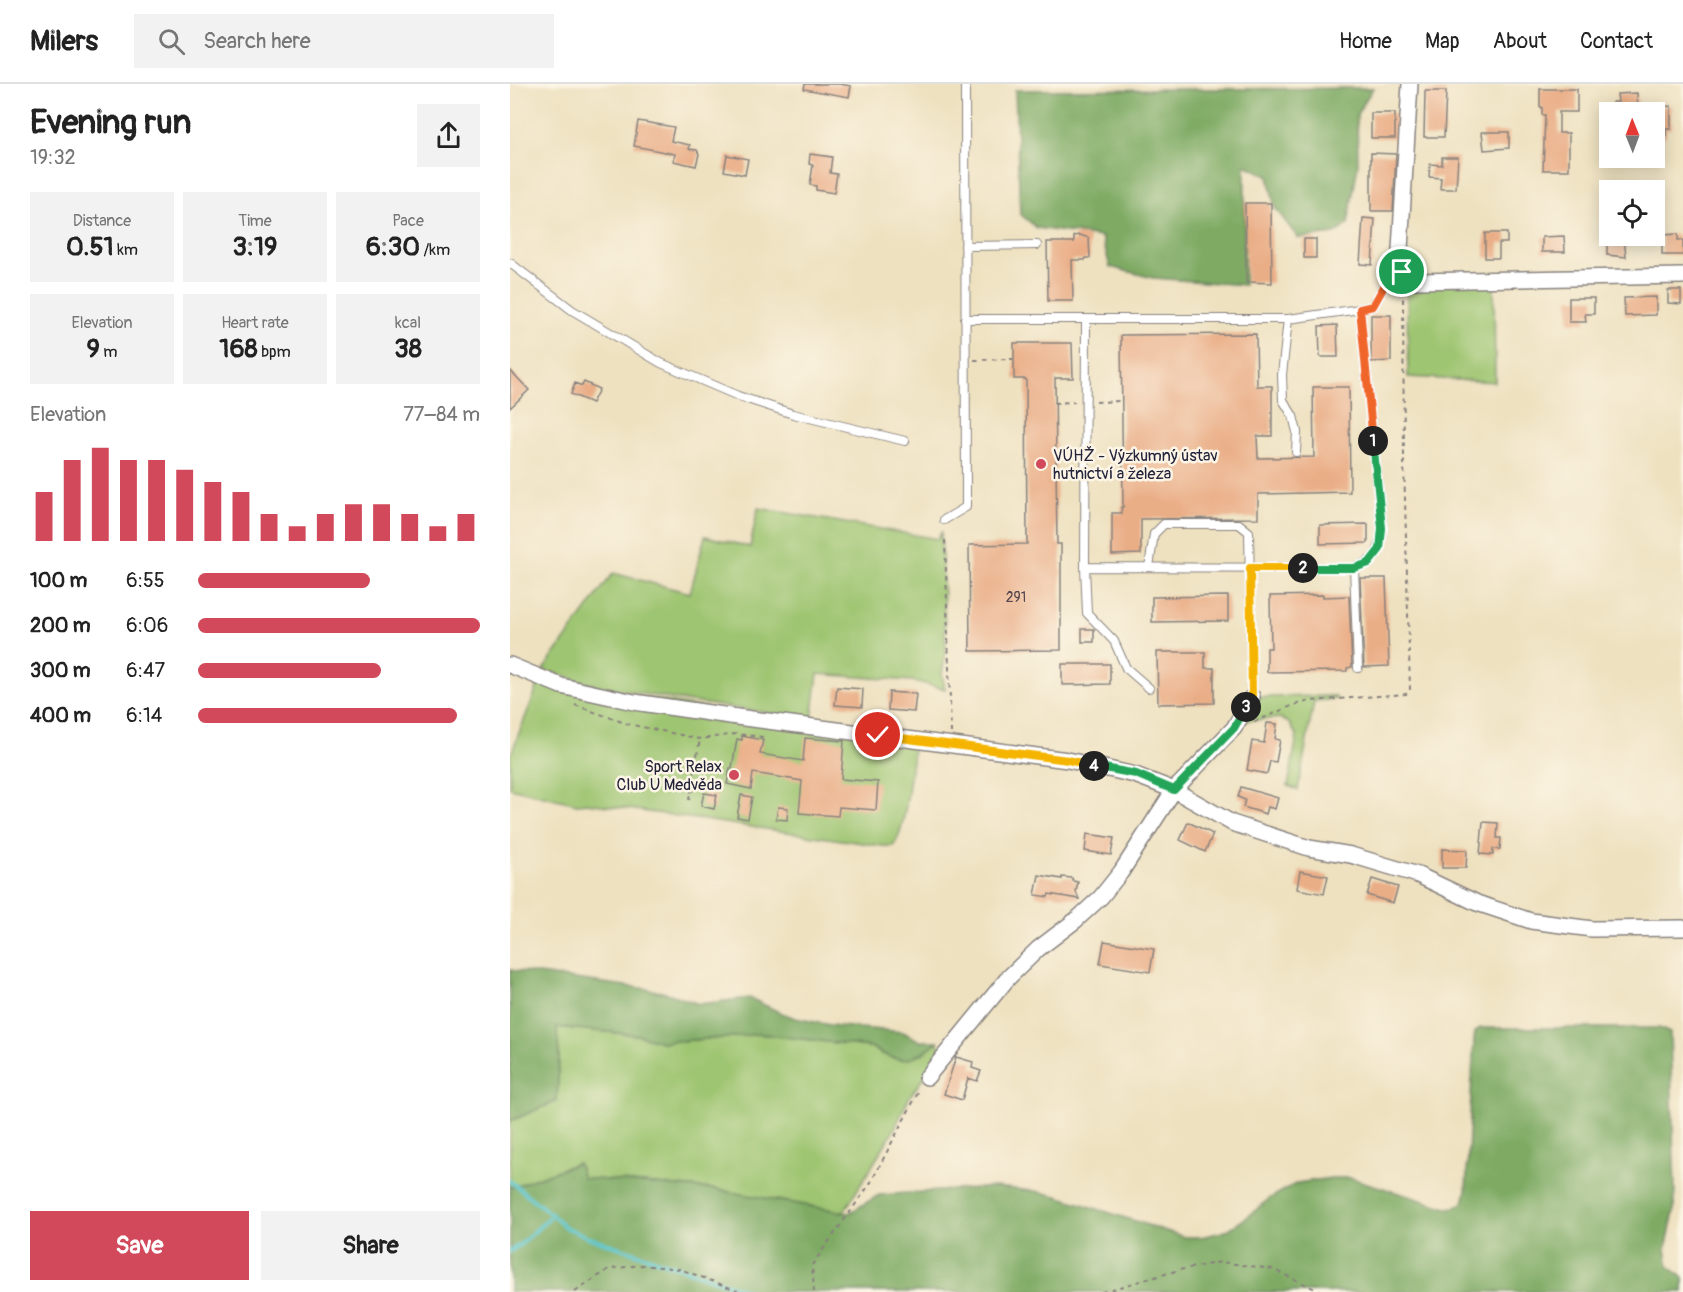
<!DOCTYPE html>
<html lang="en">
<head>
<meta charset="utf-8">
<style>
	:root { --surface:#fff; --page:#f2f2f2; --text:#222; --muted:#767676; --line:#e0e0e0; --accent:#d1495b }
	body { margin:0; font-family:Pangolin,sans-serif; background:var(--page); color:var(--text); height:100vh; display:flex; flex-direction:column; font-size:22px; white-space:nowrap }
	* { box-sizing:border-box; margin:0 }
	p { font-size:20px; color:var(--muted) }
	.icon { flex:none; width:33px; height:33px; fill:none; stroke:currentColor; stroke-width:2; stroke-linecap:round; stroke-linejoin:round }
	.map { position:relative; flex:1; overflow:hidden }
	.panel { display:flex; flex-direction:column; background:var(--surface); width:510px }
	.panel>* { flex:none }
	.needle { width:39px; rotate:359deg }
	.fabs { position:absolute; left:1089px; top:18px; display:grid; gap:12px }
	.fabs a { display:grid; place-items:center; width:66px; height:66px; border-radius:0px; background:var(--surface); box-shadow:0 3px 15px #0003; font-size:30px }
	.pin { position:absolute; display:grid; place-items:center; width:51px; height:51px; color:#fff; margin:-26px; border:3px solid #fff; border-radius:50%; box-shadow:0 2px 6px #0007 }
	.km { position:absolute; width:30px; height:30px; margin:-15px; border-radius:50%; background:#222; color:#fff; font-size:16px; line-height:30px; text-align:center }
	.round { display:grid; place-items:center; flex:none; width:63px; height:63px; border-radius:0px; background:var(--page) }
	.headline { display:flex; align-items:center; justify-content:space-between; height:102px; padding:0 30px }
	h1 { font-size:33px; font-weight:700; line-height:45px }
	.stats { display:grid; grid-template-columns:repeat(3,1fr); gap:9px; height:102px; padding:6px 30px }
	.stats div { display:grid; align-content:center; border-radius:0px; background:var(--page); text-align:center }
	.stats b { font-size:26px; font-weight:700 }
	.stats small { font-size:16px; font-weight:400 }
	.stats p { font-size:16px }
	.chart { height:168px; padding:12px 30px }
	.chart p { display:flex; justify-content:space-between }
	.chart svg { width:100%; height:108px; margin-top:6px; stroke:var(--accent); stroke-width:6 }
	.button { display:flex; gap:12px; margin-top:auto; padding:12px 30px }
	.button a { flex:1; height:69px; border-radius:0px; background:var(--accent); color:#fff; font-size:24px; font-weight:700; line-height:69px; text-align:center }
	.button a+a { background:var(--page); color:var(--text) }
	ul { padding:0 30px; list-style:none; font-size:20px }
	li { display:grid; grid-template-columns:96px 72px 1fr; align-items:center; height:45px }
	li i { height:15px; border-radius:8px; background:var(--accent) }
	header { display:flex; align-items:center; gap:36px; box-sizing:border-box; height:84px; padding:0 30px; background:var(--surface); border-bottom:2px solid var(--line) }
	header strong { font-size:28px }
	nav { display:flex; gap:33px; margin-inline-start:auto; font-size:21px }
	.search { width:420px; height:54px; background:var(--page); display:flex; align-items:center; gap:15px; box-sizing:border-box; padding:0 21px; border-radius:0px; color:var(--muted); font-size:22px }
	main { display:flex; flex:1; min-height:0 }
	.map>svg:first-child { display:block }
</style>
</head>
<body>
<header>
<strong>Milers</strong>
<div class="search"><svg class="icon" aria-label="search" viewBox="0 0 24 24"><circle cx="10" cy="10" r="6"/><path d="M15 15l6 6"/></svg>Search here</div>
<nav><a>Home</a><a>Map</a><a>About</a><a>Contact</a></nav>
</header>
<main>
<section class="panel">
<div class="headline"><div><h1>Evening run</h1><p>19:32</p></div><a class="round"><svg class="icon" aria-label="share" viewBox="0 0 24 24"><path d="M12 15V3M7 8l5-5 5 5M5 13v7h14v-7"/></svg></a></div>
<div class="stats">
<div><p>Distance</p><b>0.51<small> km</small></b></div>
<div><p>Time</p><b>3:19</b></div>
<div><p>Pace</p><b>6:30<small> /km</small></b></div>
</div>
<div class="stats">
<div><p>Elevation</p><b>9<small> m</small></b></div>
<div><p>Heart rate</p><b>168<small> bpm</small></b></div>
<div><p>kcal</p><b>38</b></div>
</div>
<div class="chart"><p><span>Elevation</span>77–84 m</p>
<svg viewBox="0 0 160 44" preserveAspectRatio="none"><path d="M5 44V24M15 44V11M25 44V6M35 44V11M45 44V11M55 44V15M65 44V20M75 44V24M85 44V33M95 44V38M105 44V33M115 44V29M125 44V29M135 44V33M145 44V38M155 44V33"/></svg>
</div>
<ul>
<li><b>100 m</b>6:55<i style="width:61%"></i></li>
<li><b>200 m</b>6:06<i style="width:100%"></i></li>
<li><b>300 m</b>6:47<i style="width:65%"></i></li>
<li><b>400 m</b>6:14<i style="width:92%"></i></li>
</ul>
<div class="button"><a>Save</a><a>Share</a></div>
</section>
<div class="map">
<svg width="1173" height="1208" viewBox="0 0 1173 1208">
	<rect width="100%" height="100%" fill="#fcf5e5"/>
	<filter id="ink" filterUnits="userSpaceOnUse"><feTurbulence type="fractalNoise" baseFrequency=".0167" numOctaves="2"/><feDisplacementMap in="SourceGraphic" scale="12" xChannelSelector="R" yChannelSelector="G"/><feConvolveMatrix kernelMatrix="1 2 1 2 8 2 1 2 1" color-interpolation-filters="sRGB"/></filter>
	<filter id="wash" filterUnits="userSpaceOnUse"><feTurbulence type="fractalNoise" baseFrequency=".008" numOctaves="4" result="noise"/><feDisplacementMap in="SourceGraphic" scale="24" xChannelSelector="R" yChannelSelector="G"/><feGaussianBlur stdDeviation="1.35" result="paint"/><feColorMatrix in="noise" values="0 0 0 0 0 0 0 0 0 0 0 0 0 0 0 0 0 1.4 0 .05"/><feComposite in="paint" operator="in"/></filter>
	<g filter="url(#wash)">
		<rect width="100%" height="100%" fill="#eee1c0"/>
		<path fill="#9ec571" stroke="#607456" stroke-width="1.5" d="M906 200H984L985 298 898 293 897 204Z
			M248 424 428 455 431 449 436 567 432 590 435 605 403 597 308 590 302 635 175 617 87 602 33 586 103 489 180 509 195 452 240 463Z
			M30 596 404 660C401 681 396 748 383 762H373L77 719 67 720 0 704V672Z
			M826 612V615L804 617 788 706 778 702 787 652 779 639 770 634 733 637 748 613Z
			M46 943 128 951 152 958 214 954 249 950 361 963 372 970H412L428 957 431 969 399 1014 384 1046 334 1128 203 1105 73 1094 67 1079 0 1104V1037L47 1017 49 971Z"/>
		<path fill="#7eaa63" stroke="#50664f" stroke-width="1.5" d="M863 4 847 30 848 80 838 140 825 150 788 154 765 124 758 92 735 81 734 201 643 194 600 183 592 153 527 144 510 130 505 6Z
			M0 886 137 905 157 909 189 920 240 914 269 928 285 934 320 941 393 948 410 957H428C402 979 390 982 361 963L249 950 214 954 152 958 128 951 47 943 49 971 47 1017 0 1037Z
			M970 944H1149L1160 949 1165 1107 1164 1127 1156 1165 1159 1183 1173 1193V1208H0V1104L68 1079 73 1094 203 1105 339 1129 369 1111 485 1103 525 1107 547 1112 675 1153H691L716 1147 736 1134 760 1114 787 1099 821 1094H841L937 1124 945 1123 953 1119 956 1107 964 955 965 948Z"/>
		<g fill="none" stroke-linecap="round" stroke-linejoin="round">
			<path stroke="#56c4ca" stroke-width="4" d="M0 1097 42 1131
				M0 1167 10 1161 42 1131 55 1143 78 1153 241 1208"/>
		</g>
		<g id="blocks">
			<path fill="#eaae87" d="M295 0H330L341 2 339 13 294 5Z
				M1030 5H1067V28H1049V49H1059V86H1033L1035 31H1032V23H1030Z
				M915 7H936L934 53H914Z
				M1127 9 1128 27 1103 28V18H1108L1107 10Z
				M1161 22V45H1156V53H1145V23Z
				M861 29H885V54H861Z
				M128 37 164 43 161 57 180 61 179 65 187 66 189 70 186 82 163 77 165 70 124 62Z
				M972 48H999V64L974 66Z
				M861 69 886 70 883 127H861Z
				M300 70 322 73 320 89 327 90 324 109 306 106V102L300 101 303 81 299 80Z
				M217 71 238 75 235 91 214 87Z
				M932 73H948L946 105H930L931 94 919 93 920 80 932 81Z
				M735 119H761L762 199 736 198Z
				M853 134 865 135 862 181 850 180Z
				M975 149H997V159H989V174H975Z
				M1168 150V156H1173V171H1152V151Z
				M570 151 579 154 580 174H576L575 176H562L563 217H538L537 158H564V152Z
				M1054 152 1055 168H1032V153Z
				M1097 152H1114L1116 173 1097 171Z
				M794 155H806V174H794Z
				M1158 206H1171V220L1158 219Z
				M1146 213V231L1115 232 1114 214Z
				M1059 214H1084V230H1075L1076 238H1059Z
				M861 231H881V277L861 278Z
				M827 241 828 273H810L809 242Z
				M746 250 747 302H762V352H747L748 374 804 373 803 303H839L840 408 748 410V434L631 435V470L602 471V429H612L611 423H613L611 251Z
				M504 259H562L563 294H545L547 460H551V566L460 567 459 461 517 460 516 295H504Z
				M0 286 19 306 0 324Z
				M74 298 89 305 82 319 61 310 65 299 72 302Z
				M858 440V459L810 460V441Z
				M850 494H876L879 582 854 583Z
				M813 511V513L839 512 842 583 837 584V587L757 588V564H761L760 512Z
				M718 512V537L642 538V513Z
				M572 545H584V558H572Z
				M647 568H695V584H704V619L648 620Z
				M552 580H600V600L552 601Z
				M327 603 353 605 352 623 325 621Z
				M379 608 406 610 404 628 378 626Z
				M757 639 767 640 765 655 770 656 766 678 760 677 757 690 737 686 742 657 754 659Z
				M232 652 253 656 250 670 293 677 295 654 334 657 331 695 368 698 366 726 329 723 328 732 289 729 292 697 243 689 241 705 217 700 220 684H222L227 655 232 656Z
				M731 703 768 714 765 725 758 723 756 730 733 723 735 716 728 713Z
				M194 709 207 711 204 725 191 722Z
				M231 711 242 713 238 735 227 733Z
				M268 723 278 724 277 736 266 735Z
				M678 738 703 750 695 768 670 756Z
				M973 738 988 739 987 754H991L990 765H983V771L970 770Z
				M577 750 604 754 601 771 575 767Z
				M932 765 957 766 956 784H932Z
				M790 787 818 792 814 810 787 805Z
				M529 791 552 795V793L562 794 563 797 568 798 566 808 569 815 539 810 538 813 525 811Z
				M862 795 888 803 883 819 857 811Z
				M594 857 644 865 640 888 590 880Z
				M446 973 463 978 462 984 471 987 467 997 458 994 452 1016 434 1010Z"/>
		</g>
	</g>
	<g filter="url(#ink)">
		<use href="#blocks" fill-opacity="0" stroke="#88827e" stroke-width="1.5"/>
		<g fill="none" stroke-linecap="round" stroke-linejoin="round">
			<defs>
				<path id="lane" d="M455 162 527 161
					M0 179 62 226 151 279 228 312 283 330 395 357
					M850 225 863 222 881 190 892 187
					M455 235H778L850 225 872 444C870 468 867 476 844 484L575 483
					M576 235 575 483 577 529 604 557 616 584 639 604
					M778 235 772 291 773 316 783 332 787 348 786 368
					M434 436 456 423 455 0
					M639 483 644 450 654 440H729L739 448 742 613
					M844 484 848 584"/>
				<path id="street" d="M900 0 890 165 892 187 895 194 906 197 1173 192
					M0 581 51 602 124 618 234 634 558 676 625 691 664 706 722 739 799 764 841 771 908 791 967 819 1021 837 1082 845 1173 844
					M417 993 498 894 528 865 566 836 591 813 611 788 664 706 724 644 742 613"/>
			</defs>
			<use href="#lane" stroke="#88827e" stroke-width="10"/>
			<use href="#street" stroke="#88827e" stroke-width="18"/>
			<path stroke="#88827e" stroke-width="2" stroke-dasharray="4.5 4.5" stroke-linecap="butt" d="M464 276 503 275
				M586 318 611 317
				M544 319 565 318
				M435 456 441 649
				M65 621 118 640 190 655 226 650 252 653 253 651
				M744 638 784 621 800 617 896 610 900 606 894 377 893 208
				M180 708 196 698
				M179 716 190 655
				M65 1208 99 1185 132 1181 170 1185 231 1208
				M304 1208 302 1181 360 1100 410 1005
				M592 1208 669 1186 711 1178 762 1185 812 1208"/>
			<use href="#lane" stroke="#fff" stroke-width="8"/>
			<use href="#street" stroke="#fff" stroke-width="15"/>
		</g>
	</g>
	<g fill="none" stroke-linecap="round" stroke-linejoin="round" filter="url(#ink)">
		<defs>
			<path id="split-1" d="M863 357 850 225 863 222 881 190 892 188"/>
			<path id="split-2" d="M793 484H844L859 479 870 465 872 444 863 357"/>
			<path id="split-3" d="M736 623 742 613 740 484H793"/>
			<path id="split-4" d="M584 682 626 690 664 706 724 644 736 623"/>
			<path id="split-5" d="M368 651 558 676 584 682"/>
		</defs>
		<use href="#split-1" stroke="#fff" stroke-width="12"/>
		<use href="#split-2" stroke="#fff" stroke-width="12"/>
		<use href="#split-3" stroke="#fff" stroke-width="12"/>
		<use href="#split-4" stroke="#fff" stroke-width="12"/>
		<use href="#split-5" stroke="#fff" stroke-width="12"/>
		<use href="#split-1" stroke="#f0652b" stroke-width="8"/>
		<use href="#split-2" stroke="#22a559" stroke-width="8"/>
		<use href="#split-3" stroke="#f5b400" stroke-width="8"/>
		<use href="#split-4" stroke="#22a559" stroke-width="8"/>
		<use href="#split-5" stroke="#f5b400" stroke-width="8"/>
	</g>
	<g fill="#d1495b" stroke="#fcf5e5" stroke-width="2">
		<circle cx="531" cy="380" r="6"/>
		<circle cx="224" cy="691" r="6"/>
	</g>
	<g text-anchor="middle" stroke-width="5" stroke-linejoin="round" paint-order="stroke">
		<g font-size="14" fill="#54454e">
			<text x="506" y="518">291</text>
		</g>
		<g font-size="16" fill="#22223b" stroke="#fcf5e5" text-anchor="start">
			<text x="543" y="377">VÚHŽ - Výzkumný ústav<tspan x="543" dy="18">hutnictví a železa</tspan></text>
			<text x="212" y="688" text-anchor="end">Sport Relax<tspan x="212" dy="18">Club U Medvěda</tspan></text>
		</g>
	</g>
</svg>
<div class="fabs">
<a><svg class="needle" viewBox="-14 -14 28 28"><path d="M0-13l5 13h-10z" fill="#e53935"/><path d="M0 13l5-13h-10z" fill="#767676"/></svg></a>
<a><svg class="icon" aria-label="locate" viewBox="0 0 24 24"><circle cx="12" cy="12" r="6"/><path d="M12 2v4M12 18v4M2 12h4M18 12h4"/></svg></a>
</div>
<div class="pin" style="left:892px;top:188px;background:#1e9e55"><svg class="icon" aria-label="arrive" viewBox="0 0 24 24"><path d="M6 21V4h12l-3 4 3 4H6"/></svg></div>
<div class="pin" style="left:368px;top:651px;background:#d93025"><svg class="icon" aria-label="check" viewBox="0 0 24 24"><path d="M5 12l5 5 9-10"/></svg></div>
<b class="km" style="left:863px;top:357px">1</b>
<b class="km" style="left:793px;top:484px">2</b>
<b class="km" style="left:736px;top:623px">3</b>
<b class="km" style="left:584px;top:682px">4</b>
</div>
</main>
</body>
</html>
